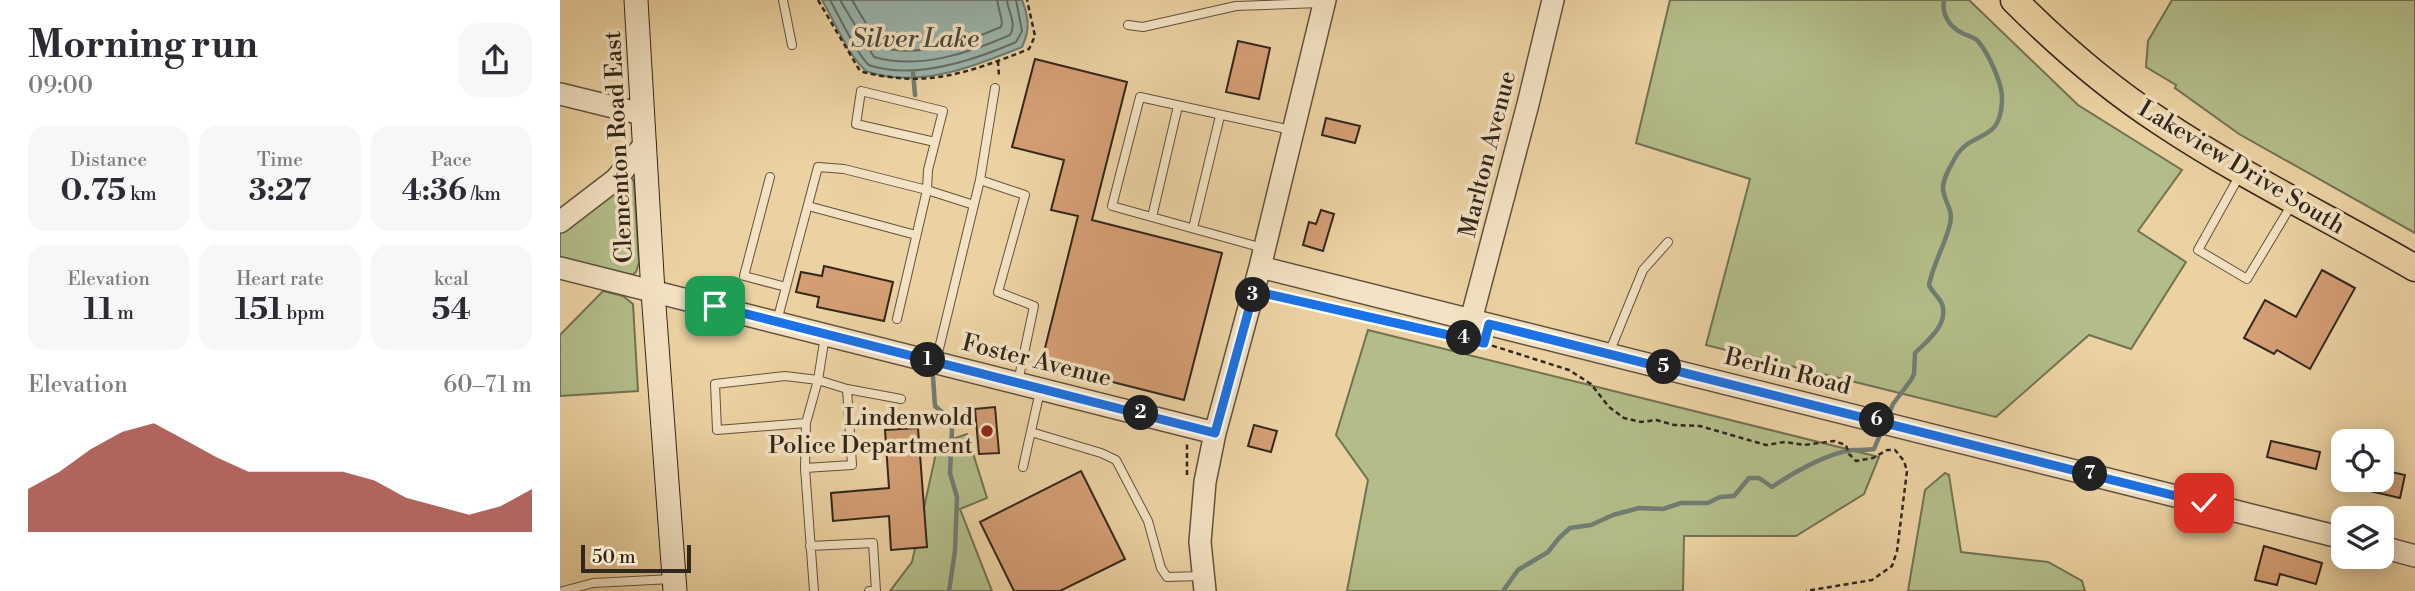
<!DOCTYPE html>
<html lang="en">
<head>
<meta charset="utf-8">
<style>
	:root { --surface:#fff; --page:#f7f7f7; --text:#2b2b33; --muted:#7c7c81; --accent:#8f2418 }
	body { margin:0; font-family:"Libre Bodoni",serif; background:var(--page); color:var(--text); height:100vh; display:flex; flex-direction:column; font-size:26px; white-space:nowrap }
	* { box-sizing:border-box; margin:0 }
	p { font-size:23px; color:var(--muted) }
	.icon { flex:none; width:38px; height:38px; fill:none; stroke:currentColor; stroke-width:2; stroke-linecap:round; stroke-linejoin:round }
	.map { position:relative; flex:1; overflow:hidden }
	.side { display:flex; flex-direction:column; background:var(--surface); width:560px }
	.side>* { flex:none }
	.buttons { position:absolute; left:1771px; top:429px; display:grid; gap:14px }
	.buttons a { display:grid; place-items:center; width:63px; height:63px; border-radius:14px; background:var(--surface); box-shadow:0 4px 18px #0003; font-size:35px }
	.scale { position:absolute; left:21px; bottom:18px; width:110px; box-sizing:border-box; padding-left:7px; border:4px solid #31271b; border-top:0; font-size:19px; line-height:24px; white-space:nowrap; color:#31271b; -webkit-text-stroke:5px #f3e2c3; paint-order:stroke }
	.pin { position:absolute; display:grid; place-items:center; width:60px; height:60px; color:#fff; margin:-30px; border-radius:14px; box-shadow:0 4px 10px #0006 }
	.km { position:absolute; width:35px; height:35px; margin:-18px; border-radius:50%; background:#222; color:#fff; font-size:19px; line-height:35px; text-align:center }
	.round { display:grid; place-items:center; flex:none; width:74px; height:74px; border-radius:21px; background:var(--page) }
	.overview { display:flex; align-items:center; justify-content:space-between; height:119px; padding:0 28px }
	h1 { font-size:38px; font-weight:800; line-height:52px }
	.figures { display:grid; grid-template-columns:repeat(3,1fr); gap:10px; height:119px; padding:7px 28px }
	.figures div { display:grid; align-content:center; border-radius:18px; background:var(--page); text-align:center }
	.figures b { font-size:30px; font-weight:800 }
	.figures small { font-size:19px; font-weight:400 }
	.figures p { font-size:19px }
	.chart { height:196px; padding:14px 28px }
	.chart p { display:flex; justify-content:space-between }
	.chart svg { width:100%; height:126px; margin-top:7px; fill:var(--accent); opacity:.7 }
	main { display:flex; flex:1; min-height:0 }
	.map>svg:first-child { display:block }
</style>
</head>
<body>
<main>
<section class="side">
<div class="overview"><div><h1>Morning run</h1><p>09:00</p></div><a class="round"><svg class="icon" aria-label="share" viewBox="0 0 24 24"><path d="M12 15V3M7 8l5-5 5 5M5 13v7h14v-7"/></svg></a></div>
<div class="figures">
<div><p>Distance</p><b>0.75<small> km</small></b></div>
<div><p>Time</p><b>3:27</b></div>
<div><p>Pace</p><b>4:36<small> /km</small></b></div>
</div>
<div class="figures">
<div><p>Elevation</p><b>11<small> m</small></b></div>
<div><p>Heart rate</p><b>151<small> bpm</small></b></div>
<div><p>kcal</p><b>54</b></div>
</div>
<div class="chart"><p><span>Elevation</span>60–71 m</p>
<svg viewBox="0 0 160 44" preserveAspectRatio="none"><path d="M0 44V29L10 23L20 15L30 9L40 6L50 12L60 18L70 23L80 23L90 23L100 23L110 26L120 32L130 35L140 38L150 35L160 29V44z"/></svg>
</div>
</section>
<div class="map">
<svg width="1855" height="591" viewBox="0 0 1855 591">
	<rect width="100%" height="100%" fill="#ecd2a3"/>
	<filter id="stains"><feTurbulence type="fractalNoise" baseFrequency=".00286" numOctaves="4"/><feColorMatrix values="0 0 0 0 .2 0 0 0 0 .09 0 0 0 0 .02 0 0 0 .5 -.17"/></filter>
	<radialGradient id="worn" r=".72"><stop offset=".6" stop-color="#630" stop-opacity="0"/><stop offset="1" stop-color="#630" stop-opacity=".3"/></radialGradient>
	<path fill="#b3bd89" stroke="#727252" stroke-width="2" d="M1110 0H1409L1518 105 1622 170 1578 231 1626 262 1571 349 1529 335 1436 417 1146 345 1190 179 1076 143Z
		M1612 0H1855V233L1679 134 1615 88 1616 85 1586 67 1588 41Z
		M66 177 72 178 74 182 79 263 76 272 72 275 0 257V229Z
		M43 291 63 296 73 304 78 391 0 396V335Z
		M808 330 1319 457 1304 494 1236 536H1124L1123 591H787L808 480 776 435Z
		M407 434 427 498 400 509 432 591H330L352 562 378 444Z
		M1385 473 1389 475 1401 552 1488 562 1522 581 1525 591H1348L1365 490Z"/>
	<path fill="#9ab6ad" stroke="#707d73" stroke-width="2" d="M262 0H462C469 18 470 30 462 47 420 64 371 84 325 76 318 74 310 74 305 70 288 55 274 20 262 0Z"/>
	<g fill="none" stroke-linecap="round" stroke-linejoin="round">
		<path stroke="#666e64" stroke-width="2" d="M270 0C278 14 298 57 309 65 313 67 321 68 325 69 368 76 417 59 456 42L462 31 456 0
			M280 0 314 57C359 70 409 53 450 35 457 23 448 12 447 0
			M292 0 320 47C357 58 406 42 441 27L442 22 437 0"/>
		<path stroke="#707d73" stroke-width="4.5" d="M353 72 355 95
			M373 377 375 406 390 419 392 429 390 473 397 497 395 551 389 591
			M1327 419 1333 404 1351 380 1354 374 1355 353C1367 341 1389 325 1382 304 1379 297 1372 292 1369 285 1373 264 1385 245 1390 224 1394 209 1383 201 1383 188 1383 178 1390 167 1395 158 1411 129 1441 145 1442 100 1443 84 1428 53 1418 41 1414 37 1409 36 1404 34 1390 28 1381 14 1384 0
			M943 591 958 570 988 552 999 538 1010 528 1031 525 1053 515 1079 508 1103 509 1121 503H1148L1160 497 1174 496 1189 478H1199L1212 487C1232 473 1268 453 1292 450 1299 450 1307 450 1314 449L1322 430"/>
	</g>
	<path fill="#d59e75" stroke="#31271b" stroke-width="2" d="M678 41 710 48 699 99 666 92Z
		M475 59 567 82 532 220 662 253 624 400 481 364 518 216 491 210 504 160 452 147Z
		M766 118 800 126 795 143 762 135Z
		M761 210 774 214 763 251 743 245 749 222 756 224Z
		M264 266 333 282 324 321 257 307 259 297 236 292 241 272 262 276Z
		M1762 270 1795 288 1750 369 1717 350 1714 354 1684 338 1705 300 1736 317Z
		M435 407 439 453 419 454 415 409Z
		M694 425 717 431 711 452 688 446Z
		M358 428 367 547 331 550 329 516 273 521 271 493 329 488 325 430Z
		M1711 441 1760 452 1756 469 1707 457Z
		M1822 470 1845 475 1840 498 1810 491 1812 480H1822Z
		M521 471 565 559 500 591H454L420 522Z
		M1704 546 1762 563 1756 584 1720 574 1717 585 1695 580Z"/>
	<g fill="none" stroke-linecap="round" stroke-linejoin="round">
		<defs>
			<path id="service" d="M223 0 232 45
				M568 25 583 27 676 6 761 3
				M1681 173 1638 250 1687 279 1732 204
				M210 177 184 276 226 287
				M420 180 435 88
				M248 206 356 235
				M592 217 618 106
				M633 228 660 116
				M703 248 552 206 580 97 731 130
				M337 319 367 190 414 205
				M217 321 258 167 284 169 367 190 368 170 383 111 301 91 296 124 375 142
				M1049 353 1083 270 1108 242
				M376 361 420 180 465 195 438 292 474 306 458 382
				M246 423 157 430 155 384 225 376 258 380 287 389 341 399
				M471 432 541 453 556 460 588 521 601 568 607 577 642 576
				M463 467 480 391
				M245 468 292 465 287 389
				M250 546 313 543 316 591H309
				M3 591 33 583 112 579
				M254 591 245 468 246 423 258 380 265 336"/>
			<path id="tertiary" d="M0 94 82 114
				M0 222 56 179 85 144
				M700 267 1783 538
				M0 268 655 433
				M911 320 968 104 993 0
				M1822 547 1855 556
				M645 591 640 542 645 482 655 433 700 267 765 0"/>
			<path id="secondary" d="M76 0 93 292 115 591"/>
			<path id="primary" d="M1454 0C1499 45 1547 87 1601 122 1682 176 1771 219 1855 268"/>
		</defs>
		<use href="#service" stroke="#60523d" stroke-width="10"/>
		<use href="#tertiary" stroke="#60523d" stroke-width="24"/>
		<use href="#secondary" stroke="#31271b" stroke-width="25"/>
		<use href="#primary" stroke="#31271b" stroke-width="29"/>
		<path stroke="#31271b" stroke-width="2.5" stroke-dasharray="5 3.5" stroke-linecap="butt" d="M258 0 300 71C365 89 408 73 469 49L475 36 467 0
			M438 61 439 77
			M711 295 919 342
			M924 343 1009 370 1031 384 1049 407 1064 418 1081 422 1096 420 1114 425 1140 426 1206 445 1225 442 1244 445 1274 441 1286 445 1289 454 1296 461 1313 458 1327 450H1335L1344 461 1347 471 1337 551 1332 566 1312 580 1246 591
			M627 475V443"/>
		<use href="#service" stroke="#f3e2c3" stroke-width="8"/>
		<use href="#tertiary" stroke="#f3e2c3" stroke-width="21"/>
		<use href="#secondary" stroke="#f3e2c3" stroke-width="23"/>
		<use href="#primary" stroke="#ecd2a3" stroke-width="26"/>
	</g>
	<g fill="none" stroke-linecap="round" stroke-linejoin="round">
		<defs>
			<path id="route" d="M155 306 655 433 694 291 924 343 929 324 1644 503"/>
		</defs>
		<use href="#route" stroke="#fff" stroke-width="14"/>
		<use href="#route" stroke="#1a73e8" stroke-width="9"/>
	</g>
	<circle fill="#8f2418" stroke="#f3e2c3" stroke-width="2.5" cx="427" cy="431" r="7"/>
	<g text-anchor="middle" stroke-width="7" stroke-linejoin="round" paint-order="stroke">
		<g font-size="24" fill="#31271b" stroke="#f3e2c3">
			<text transform="translate(58 147) rotate(-93)" y="8">Clementon Road East</text>
			<text transform="translate(927 154) rotate(-76)" y="8">Marlton Avenue</text>
			<text transform="translate(1682 167) rotate(31)" y="8">Lakeview Drive South</text>
			<text transform="translate(477 360) rotate(14)" y="8">Foster Avenue</text>
			<text transform="translate(1228 371) rotate(14)" y="8">Berlin Road</text>
		</g>
		<g font-size="24" fill="#31271b" stroke="#f3e2c3" text-anchor="end">
			<text x="413" y="425">Lindenwold<tspan x="413" dy="28">Police Department</tspan></text>
		</g>
		<g font-size="26" font-style="italic" fill="#4b4b40" stroke="#f3e2c3">
			<text x="355" y="47">Silver Lake</text>
		</g>
	</g>
	<rect width="100%" height="100%" filter="url(#stains)"/>
	<rect width="100%" height="100%" fill="url(#worn)"/>
</svg>
<div class="buttons">
<a><svg class="icon" aria-label="locate" viewBox="0 0 24 24"><circle cx="12" cy="12" r="6"/><path d="M12 2v4M12 18v4M2 12h4M18 12h4"/></svg></a>
<a><svg class="icon" aria-label="layers" viewBox="0 0 24 24"><path d="M12 4l9 5-9 5-9-5zM3 14l9 5 9-5"/></svg></a>
</div>
<div class="scale">50 m</div>
<div class="pin" style="left:155px;top:306px;background:#1e9e55"><svg class="icon" aria-label="arrive" viewBox="0 0 24 24"><path d="M6 21V4h12l-3 4 3 4H6"/></svg></div>
<div class="pin" style="left:1644px;top:503px;background:#d93025"><svg class="icon" aria-label="check" viewBox="0 0 24 24"><path d="M5 12l5 5 9-10"/></svg></div>
<b class="km" style="left:368px;top:360px">1</b>
<b class="km" style="left:581px;top:413px">2</b>
<b class="km" style="left:693px;top:295px">3</b>
<b class="km" style="left:904px;top:338px">4</b>
<b class="km" style="left:1104px;top:367px">5</b>
<b class="km" style="left:1317px;top:420px">6</b>
<b class="km" style="left:1530px;top:474px">7</b>
</div>
</main>
</body>
</html>
